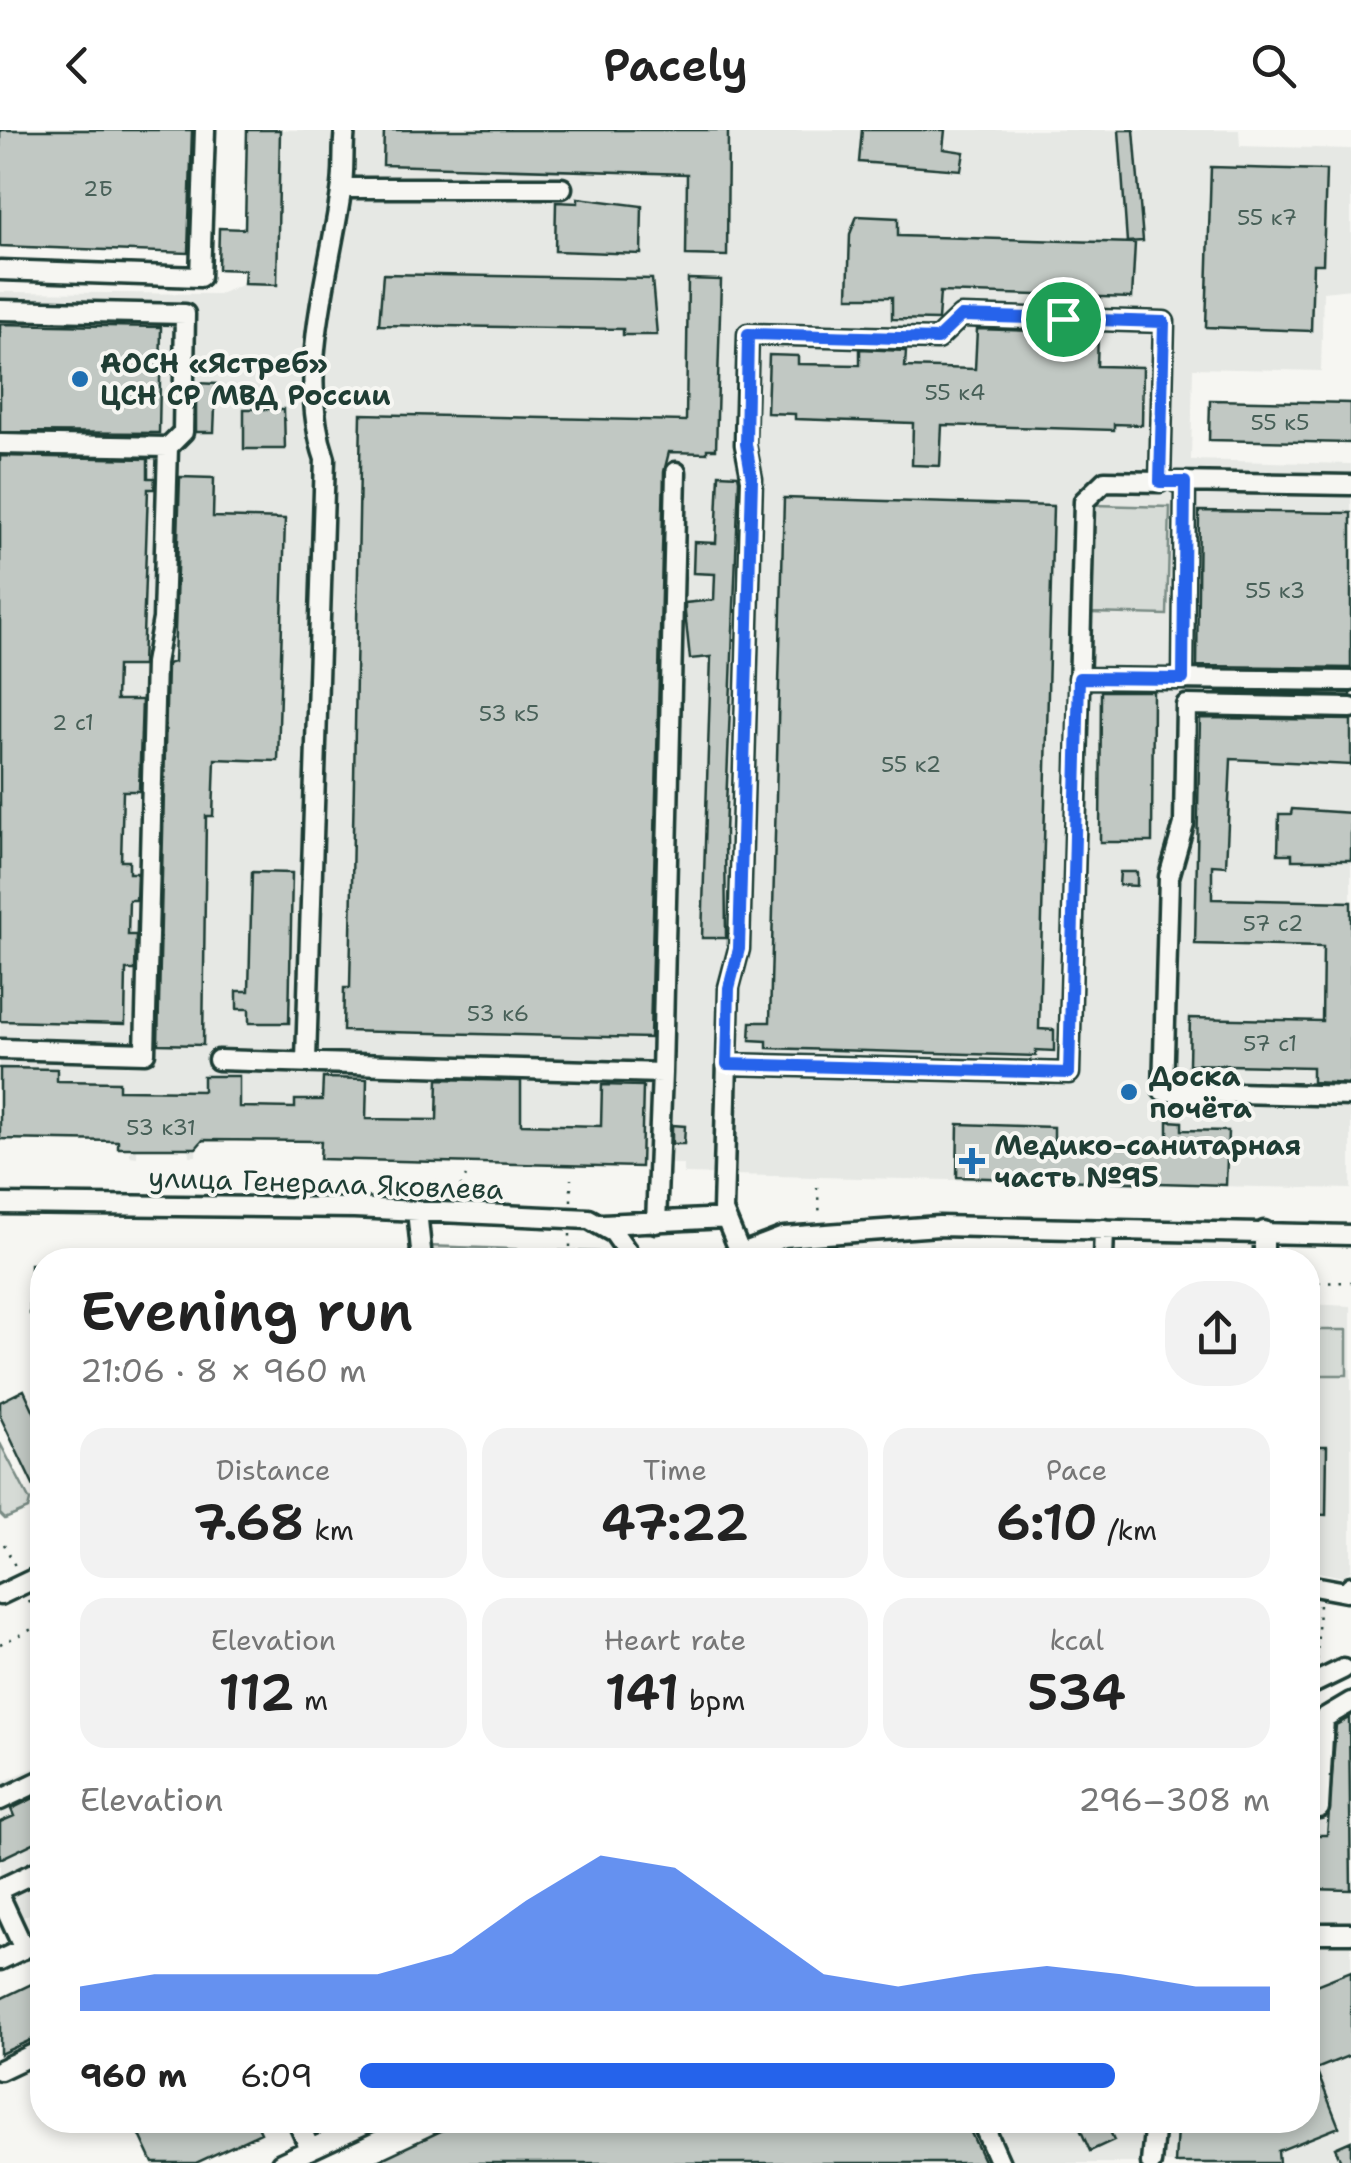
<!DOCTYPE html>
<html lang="en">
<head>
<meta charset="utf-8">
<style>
	:root { --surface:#fff; --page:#f2f2f2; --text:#222; --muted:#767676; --accent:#2563eb }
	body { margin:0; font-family:"Shantell Sans",sans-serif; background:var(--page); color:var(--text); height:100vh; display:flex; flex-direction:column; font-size:38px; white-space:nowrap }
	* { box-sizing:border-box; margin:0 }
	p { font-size:32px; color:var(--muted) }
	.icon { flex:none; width:55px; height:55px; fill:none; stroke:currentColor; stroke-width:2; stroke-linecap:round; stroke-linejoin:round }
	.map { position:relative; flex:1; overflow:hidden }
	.panel { position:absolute; left:30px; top:1118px; width:1290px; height:885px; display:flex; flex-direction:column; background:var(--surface); border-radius:40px; box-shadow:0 5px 15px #0003 }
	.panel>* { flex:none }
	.pin { position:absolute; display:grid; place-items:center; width:85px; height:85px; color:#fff; margin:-42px; border:5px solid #fff; border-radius:50%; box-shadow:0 2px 10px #0007 }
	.round { display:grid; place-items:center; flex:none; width:105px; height:105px; border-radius:40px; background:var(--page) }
	.head { display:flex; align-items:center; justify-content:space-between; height:170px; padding:0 50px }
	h1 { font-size:55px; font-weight:600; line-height:75px }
	.metrics { display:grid; grid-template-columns:repeat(3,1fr); gap:15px; height:170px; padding:10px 50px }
	.metrics div { display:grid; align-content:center; border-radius:25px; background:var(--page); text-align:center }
	.metrics b { font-size:50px; font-weight:600 }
	.metrics small { font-size:28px; font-weight:400 }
	.metrics p { font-size:28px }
	.chart { height:280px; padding:20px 50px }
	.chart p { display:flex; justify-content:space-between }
	.chart svg { width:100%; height:180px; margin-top:10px; fill:var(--accent); opacity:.7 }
	ul { padding:0 50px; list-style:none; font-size:32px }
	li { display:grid; grid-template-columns:160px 120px 1fr; align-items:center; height:75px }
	li i { height:25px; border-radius:12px; background:var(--accent) }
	header { display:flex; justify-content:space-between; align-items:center; height:130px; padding:0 50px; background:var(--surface); font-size:45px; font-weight:600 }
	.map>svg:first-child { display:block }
</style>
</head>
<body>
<header><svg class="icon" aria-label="back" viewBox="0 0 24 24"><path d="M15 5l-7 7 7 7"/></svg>Pacely<svg class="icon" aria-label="search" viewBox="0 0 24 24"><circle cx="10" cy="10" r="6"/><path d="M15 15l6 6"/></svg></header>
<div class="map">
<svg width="1351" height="2033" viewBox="0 0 1351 2033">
	<rect width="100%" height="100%" fill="#f6f6f2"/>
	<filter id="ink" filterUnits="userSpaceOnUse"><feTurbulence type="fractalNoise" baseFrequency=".01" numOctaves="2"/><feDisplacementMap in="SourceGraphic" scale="20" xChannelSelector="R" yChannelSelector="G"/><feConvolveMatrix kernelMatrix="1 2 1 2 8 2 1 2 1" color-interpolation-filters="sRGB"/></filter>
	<g filter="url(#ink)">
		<path fill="#e6e8e4" d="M247 0H1239L1240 16 1351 19V159L1323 162 1321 241 1193 238 1191 330 1351 334V1059L684 1044V1034L320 1029 321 998H308V1011L203 1010 196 1014V1026H190L189 1018 137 1017V1027L130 1026V1018H118V1011L0 1009V162L219 164 244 154Z
			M1308 1174 1351 1176V1440L1343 1447 1308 1440Z
			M1351 1563V2033H373L464 1990H1308V1583Z
			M42 1634V1778L0 1798V1653Z"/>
		<path fill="#d6dbd6" stroke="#7a8c85" stroke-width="2.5" d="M1094 375 1170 377 1167 485 1091 483Z
			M413 1113 425 1116 597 1122 593 1130H405Z
			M1308 1200H1347V1245H1308Z
			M0 1313 30 1371 28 1379 5 1389 0 1384Z"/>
		<path fill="#c1c8c3" stroke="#1f3d34" stroke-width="2.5" d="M0 0H192L188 123 0 116Z
			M247 0H280L277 155 244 154 245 140 218 139 219 98 245 99Z
			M384 0H728L727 126 686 125 687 44 383 35Z
			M862 0H945L943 19 964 22 961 40 859 32Z
			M1119 0H1134L1143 111 1127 112Z
			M1211 37 1326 40 1323 134H1313L1311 201 1206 197Z
			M578 68 642 76 641 124 555 121 556 72 578 73Z
			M857 86 898 88V106L1135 113 1132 168 940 162 938 190 892 189V167H848L850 104Z
			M383 144 652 149 657 205H623V199L379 195Z
			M688 149 721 150 716 319H707V323L669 322 664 342 650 908 343 901 344 858H350L361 284 686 291Z
			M0 194 161 197 159 303 0 302Z
			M977 199 1098 203 1097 236 1143 237 1142 295 1114 294V300L942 295 940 336 912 335 913 293 795 289V284L767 283 769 225 798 226V234L860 235V219L906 221 905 237 975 239Z
			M196 253 216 254 214 302H196Z
			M1210 270 1351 273V313L1209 310Z
			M244 279H284L285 319H244Z
			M0 326 148 329V348H155L154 359H148L142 536H117L116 570H142L139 661H123L121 731H129V743H137L136 770H129L128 805H136L135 840H126L125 894 0 891Z
			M719 344 738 345 739 350 725 702 726 808H702L711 527 690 529 685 482V473L714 470 715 444 693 443 694 412 716 413Z
			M180 347 214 348 213 387 285 389 278 631 215 629 213 686H206L203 915 158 914 167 534 174 532Z
			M784 368 1053 376 1039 899 1054 900V921L1036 920V926L767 918V911L750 910 751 892H770Z
			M1199 381 1351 383V538L1197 536Z
			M1101 561H1153L1152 712H1100Z
			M1217 562 1351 563V566L1217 563Z
			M1200 588 1351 590V635L1231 629 1226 736 1212 735V769L1351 772V954L1312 952V937L1189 934 1190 888 1322 891 1323 817 1195 814Z
			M1292 679 1351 683V730H1292V724H1278L1279 684H1291Z
			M252 742 292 743 289 893H249V879H237V861H249Z
			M1120 742H1137V756L1119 755Z
			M0 938 57 939V951L119 952V960L203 961V946H239V977L295 978V970H322L323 948 367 949 366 989 437 990 438 949 521 951V994L601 996 602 955 643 956 641 1037 320 1029 321 1011 203 1010 196 1018H118V1011L0 1009Z
			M1168 991 1182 992V1000L1228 1001 1226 1055 957 1047 958 994 1054 997V1011L1168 1015Z
			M672 995 685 996 684 1014H672Z
			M30 1134H42V1184H30Z
			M24 1260 42 1299V1374L0 1286V1272Z
			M1312 1316H1327L1326 1385 1308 1384V1354H1314Z
			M1349 1588 1351 1760 1308 1759V1705H1327L1336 1595Z
			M42 1664V1709L0 1729V1692L14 1686 11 1679Z
			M1351 1841V1925L1316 1939 1339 1997 1278 2021 1279 2033H1175L1177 1998H1184V1990H1308V1858Z
			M42 1849V1905L0 1924V1869Z
			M190 1990H255L261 2003 196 2033H153L140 2005Z
			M464 1990H965L985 2033H373Z
			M1076 1990H1105L1114 2010 1090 2021Z
			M1351 2011V2033H1342L1335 2018Z"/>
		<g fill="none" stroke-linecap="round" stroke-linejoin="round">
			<defs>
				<path id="minor" d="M342 58H562
					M0 140 200 147 205 0
					M0 180 185 184 183 302 168 317 0 314
					M1177 352 1351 355
					M1079 548 1351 551
					M1183 549 1185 353
					M1351 578 1186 575 1184 694 1169 747 1163 961 1351 966
					M0 919 145 923 155 533 163 489 168 317
					M218 930 662 943 656 1093
					M306 930 325 329C296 244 329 147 341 62 345 41 342 20 345 0
					M727 934 1069 943 1084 371 1105 351 1160 352 1164 192 961 186 937 209 748 204 745 314 752 349 739 819 729 857 723 1081 740 1122
					M662 943 676 342
					M0 1074 354 1078 589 1089 614 1103 633 1130
					M417 1080 422 1130
					M603 1094 726 1088
					M724 1130 784 1107 939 1096 1351 1105
					M1103 1130 1104 1099
					M1264 1130V1101
					M1308 1455 1346 1462 1351 1456
					M0 1465 42 1445
					M1308 1556 1343 1539
					M0 1670 42 1650
					M1308 1678H1319L1324 1588 1351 1572
					M0 1759 42 1739
					M0 1767 24 1819
					M1308 1803H1351
					M0 1830 42 1810
					M0 1940 42 1920
					M297 1990 310 2019
					M981 1990 1000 2033
					M281 2033 373 1990
					M1151 2033 1155 1990"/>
			</defs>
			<use href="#minor" stroke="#1f3d34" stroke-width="25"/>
			<path stroke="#1f3d34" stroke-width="2.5" stroke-dasharray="2.5 8" stroke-linecap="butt" d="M817 1057 820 1085
				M455 1066 466 1046
				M571 1071V1049
				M570 1104V1130
				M1308 1153 1351 1152
				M4 1414 15 1436
				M29 1471 41 1495
				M0 1514 41 1495 42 1499
				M1317 1530 1319 1473"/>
			<use href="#minor" stroke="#f6f6f2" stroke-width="18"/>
		</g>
	</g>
	<g fill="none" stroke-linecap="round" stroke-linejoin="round" filter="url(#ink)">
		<defs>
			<path id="route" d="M961 186 1164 192 1160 352H1185L1183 549 1079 548 1069 943 727 934 729 858 739 819 752 349 746 314 748 204 937 209Z"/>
		</defs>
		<use href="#route" stroke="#fff" stroke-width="20"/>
		<use href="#route" stroke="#2563eb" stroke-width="12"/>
	</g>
	<g fill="#1f6fb2" stroke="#f6f6f2" stroke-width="4">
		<circle cx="80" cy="249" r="10"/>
		<circle cx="1129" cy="962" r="10"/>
		<path d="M967 1016h10v10h10v10h-10v10h-10v-10h-10v-10h10z"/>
	</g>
	<g text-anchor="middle" stroke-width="8" stroke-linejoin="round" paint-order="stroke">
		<g font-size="22" fill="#486058">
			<text x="98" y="66">2Б</text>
			<text x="1267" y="95">55 к7</text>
			<text x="955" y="270">55 к4</text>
			<text x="1280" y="300">55 к5</text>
			<text x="1275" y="468">55 к3</text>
			<text x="509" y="591">53 к5</text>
			<text x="73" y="600">2 с1</text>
			<text x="911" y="642">55 к2</text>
			<text x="1273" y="801">57 с2</text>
			<text x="498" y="891">53 к6</text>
			<text x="1270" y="921">57 с1</text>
			<text x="161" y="1005">53 к31</text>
		</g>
		<g font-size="28" font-weight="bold" fill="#1f3d34" stroke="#f6f6f2" text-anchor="start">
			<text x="100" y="243">АОСН «Ястреб»<tspan x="100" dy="32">ЦСН СР МВД России</tspan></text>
			<text x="1149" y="956">Доска<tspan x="1149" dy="32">почёта</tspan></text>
			<text x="994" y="1025">Медико-санитарная<tspan x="994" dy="32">часть №95</tspan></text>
		</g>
		<g font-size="28" fill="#1f3d34" stroke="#f6f6f2">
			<text transform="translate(326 1053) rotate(2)" y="10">улица Генерала Яковлева</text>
		</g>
	</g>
</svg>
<div class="pin" style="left:1063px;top:189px;background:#1e9e55"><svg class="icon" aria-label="arrive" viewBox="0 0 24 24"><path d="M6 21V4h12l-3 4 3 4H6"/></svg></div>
<section class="panel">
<div class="head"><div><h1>Evening run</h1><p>21:06 · 8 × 960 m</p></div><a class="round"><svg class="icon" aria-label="share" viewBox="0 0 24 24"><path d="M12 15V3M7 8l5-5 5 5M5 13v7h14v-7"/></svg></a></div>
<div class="metrics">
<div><p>Distance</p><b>7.68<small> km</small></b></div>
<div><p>Time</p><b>47:22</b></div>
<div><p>Pace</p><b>6:10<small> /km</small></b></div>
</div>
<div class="metrics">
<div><p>Elevation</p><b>112<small> m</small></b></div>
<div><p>Heart rate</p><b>141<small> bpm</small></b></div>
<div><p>kcal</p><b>534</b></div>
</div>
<div class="chart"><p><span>Elevation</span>296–308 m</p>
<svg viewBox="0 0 160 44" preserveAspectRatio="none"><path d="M0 44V38L10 35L20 35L30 35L40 35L50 30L60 17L70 6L80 9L90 22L100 35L110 38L120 35L130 33L140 35L150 38L160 38V44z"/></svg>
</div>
<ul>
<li><b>960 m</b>6:09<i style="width:83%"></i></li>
</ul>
</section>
</div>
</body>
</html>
